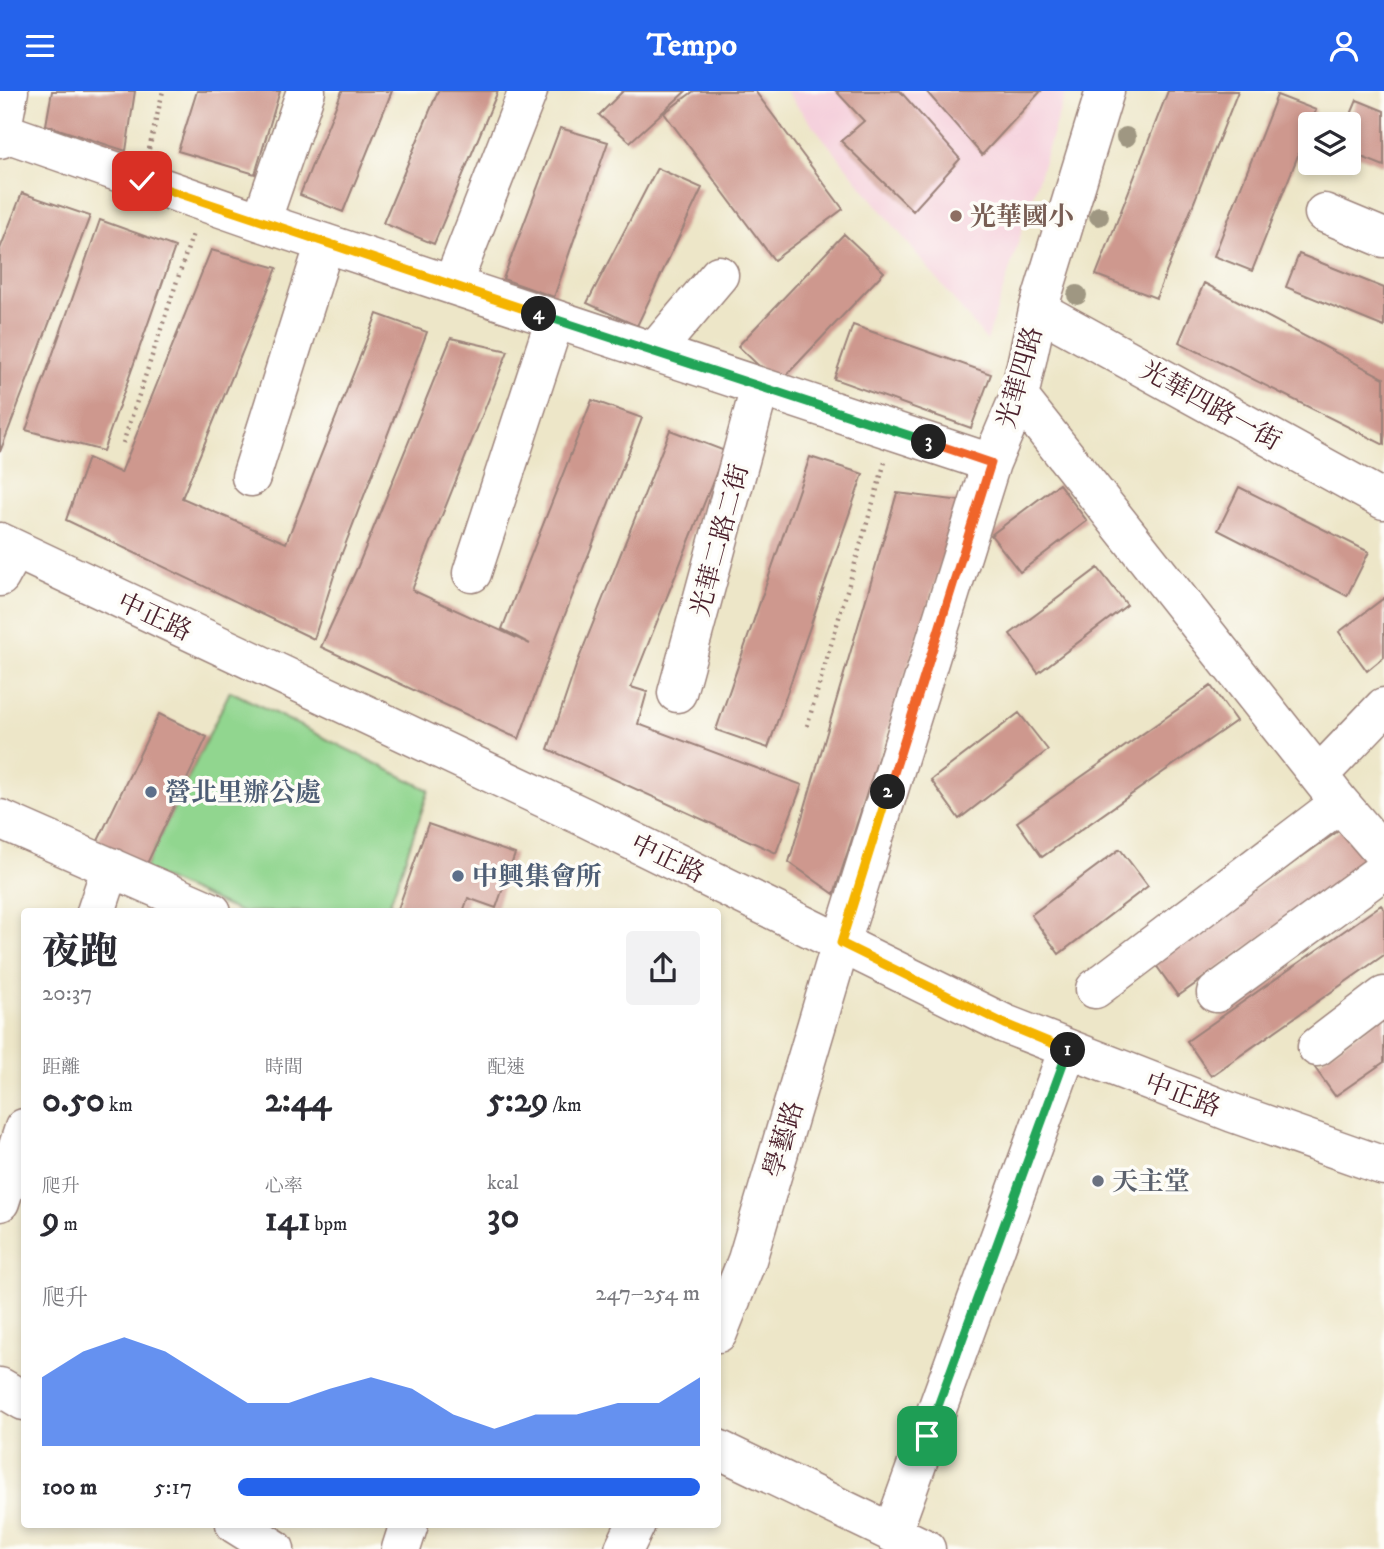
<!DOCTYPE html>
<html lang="zh-TW">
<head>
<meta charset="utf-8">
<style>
	:root { --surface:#fff; --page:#f2f2f3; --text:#2b2b33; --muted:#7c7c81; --accent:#2563eb }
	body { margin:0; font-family:"IM FELL DW Pica","Noto Serif TC",serif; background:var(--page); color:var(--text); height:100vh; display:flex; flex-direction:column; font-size:26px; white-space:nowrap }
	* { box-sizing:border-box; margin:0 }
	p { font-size:23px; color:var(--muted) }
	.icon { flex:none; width:38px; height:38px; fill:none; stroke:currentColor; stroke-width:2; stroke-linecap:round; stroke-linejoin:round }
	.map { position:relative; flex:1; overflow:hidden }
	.details { position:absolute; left:21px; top:817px; width:700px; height:620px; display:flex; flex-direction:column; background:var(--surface); border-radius:7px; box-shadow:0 4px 10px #0003 }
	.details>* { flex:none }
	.fabs { position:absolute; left:1298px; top:21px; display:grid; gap:14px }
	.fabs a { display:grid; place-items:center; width:63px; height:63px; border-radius:7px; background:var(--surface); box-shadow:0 4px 10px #0003; font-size:35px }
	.pin { position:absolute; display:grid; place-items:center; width:60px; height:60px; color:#fff; margin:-30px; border-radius:14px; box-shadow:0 4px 10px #0006 }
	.km { position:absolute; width:35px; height:35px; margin:-18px; border-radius:50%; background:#222; color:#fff; font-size:19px; line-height:35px; text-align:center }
	.round { display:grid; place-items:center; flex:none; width:74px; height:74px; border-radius:7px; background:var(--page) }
	.overview { display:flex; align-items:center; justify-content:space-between; height:119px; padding:0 21px }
	h1 { font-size:38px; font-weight:800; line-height:52px }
	.metrics { display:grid; grid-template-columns:repeat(3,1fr); gap:10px; height:119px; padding:7px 21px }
	.metrics div { display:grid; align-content:center }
	.metrics b { font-size:35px; font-weight:800 }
	.metrics small { font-size:19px; font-weight:400 }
	.metrics p { font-size:19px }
	.chart { height:196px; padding:14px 21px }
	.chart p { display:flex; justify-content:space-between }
	.chart svg { width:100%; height:126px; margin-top:7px; fill:var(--accent); opacity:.7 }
	ul { padding:0 21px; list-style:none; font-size:23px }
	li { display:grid; grid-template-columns:112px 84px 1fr; align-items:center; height:52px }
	li i { height:18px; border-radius:9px; background:var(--accent) }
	header { display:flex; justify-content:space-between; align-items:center; height:91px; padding:0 21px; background:var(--accent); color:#fff; font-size:32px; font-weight:800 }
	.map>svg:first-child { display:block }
</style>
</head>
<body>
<header><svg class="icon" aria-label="menu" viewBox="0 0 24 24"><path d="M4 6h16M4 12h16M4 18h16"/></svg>Tempo<svg class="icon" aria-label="person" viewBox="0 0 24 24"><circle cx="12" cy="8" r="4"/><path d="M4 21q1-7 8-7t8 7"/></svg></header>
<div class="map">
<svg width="1384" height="1458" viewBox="0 0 1384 1458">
	<rect width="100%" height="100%" fill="#fdfcf7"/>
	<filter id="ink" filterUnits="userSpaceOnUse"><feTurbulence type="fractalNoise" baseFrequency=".0143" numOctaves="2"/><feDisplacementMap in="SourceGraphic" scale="14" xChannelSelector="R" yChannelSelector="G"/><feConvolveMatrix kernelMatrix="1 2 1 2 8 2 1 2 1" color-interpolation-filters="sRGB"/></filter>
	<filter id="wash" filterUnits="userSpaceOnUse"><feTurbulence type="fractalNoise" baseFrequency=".00686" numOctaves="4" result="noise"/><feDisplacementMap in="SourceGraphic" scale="28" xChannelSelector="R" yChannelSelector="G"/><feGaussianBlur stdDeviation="1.57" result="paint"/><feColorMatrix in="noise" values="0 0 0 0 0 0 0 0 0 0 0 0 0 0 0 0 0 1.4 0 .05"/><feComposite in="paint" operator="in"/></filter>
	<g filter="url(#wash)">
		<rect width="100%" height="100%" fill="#ede6c8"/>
		<path fill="#f5cfdb" d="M785 0H1066L987 250Z"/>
		<path fill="#91d68f" stroke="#6e7a5d" stroke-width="2" d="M230 600 429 699 387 821H240L144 779Z"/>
		<g id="blocks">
			<path fill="#ce988e" d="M52 0H135L126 60 46 34Z
				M197 0H280L255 83 178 60Z
				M342 0H392L343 121 300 104Z
				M438 0H498L434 153 383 132Z
				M623 0H686L630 51 599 24Z
				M694 0H755L843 118 774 169 664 22Z
				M836 0H900L960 68 913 120 841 50 864 30Z
				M926 0H1041L982 64Z
				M1168 0H1238L1156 207 1096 184Z
				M1277 4 1316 19 1252 180 1214 165Z
				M1357 9 1384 20V75L1349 61 1347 33Z
				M560 37 608 51 554 206 503 188Z
				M657 77 702 97 637 235 587 212Z
				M22 102 90 125 0 361V158Z
				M100 129 175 156 103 360 26 339Z
				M844 143 884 181 778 293 738 255Z
				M211 159 277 177 182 407 286 452 377 223 427 241 337 475 314 548 66 429 88 367 121 382Z
				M1299 163 1384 197V236L1286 196Z
				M1204 192 1384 287V354L1179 251Z
				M853 234 991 283 971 337 834 288Z
				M451 247 508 260 412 499 530 553 502 538 592 309 642 327 550 562 519 648 321 556 358 475Z
				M670 339 725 360 631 596 647 601 638 633 802 694 776 762 548 658 576 575Z
				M810 366 863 383 768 657 716 639Z
				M1059 393 1087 430 1020 481 991 444Z
				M1239 396 1369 461 1347 505 1218 439Z
				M897 402 962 410 834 803 789 771Z
				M1098 477 1127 514 1038 582 1010 543Z
				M1384 507V566L1367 580 1339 541Z
				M1211 595 1236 630 1042 766 1017 731Z
				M1019 622 1048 659 959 728 931 689Z
				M159 623 207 646 144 779 95 756Z
				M428 733 515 763 496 817 468 807 463 821H397Z
				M1347 734 1372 769 1178 905 1153 870Z
				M1120 758 1148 795 1059 863 1031 824Z
				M1381 814 1384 818V864L1211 985 1187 950Z
				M1384 924V971L1335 1005 1313 974Z"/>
		</g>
	</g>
	<g filter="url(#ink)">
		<use href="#blocks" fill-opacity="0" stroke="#9c827a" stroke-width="2"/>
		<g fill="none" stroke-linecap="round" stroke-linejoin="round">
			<defs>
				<path id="minor" d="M3 41 261 131 991 372
					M0 48 9 0
					M1324 122 1384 147
					M261 131 306 0
					M452 194 528 0
					M1038 219 1384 409
					M654 261 719 184
					M1019 306 1340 712 1384 763
					M251 386 325 152
					M472 482 555 228
					M0 486 15 459
					M677 602 760 296
					M1320 683 1384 616
					M0 728 212 821
					M96 821 111 776
					M1095 898 1340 712
					M1216 902 1384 779
					M1317 956 1384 905
					M0 1111 24 1037
					M718 1242 747 1169 841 852 991 372 1019 306 1038 219 1105 0
					M0 1296 24 1310
					M718 1358 926 1458
					M235 1433 275 1458
					M892 1442 1068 958
					M401 1458 409 1433
					M624 1458 636 1433"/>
				<path id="major" d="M0 451 584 726 1005 933 1233 1022 1384 1075"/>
			</defs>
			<use href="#minor" stroke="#9c827a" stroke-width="41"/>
			<use href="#major" stroke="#9c827a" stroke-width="41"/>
			<path stroke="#9c827a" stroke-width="4.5" stroke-dasharray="2 5" stroke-linecap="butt" d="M149 58 163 0
				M123 352 193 142
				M807 635 885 371"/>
			<use href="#minor" stroke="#fff" stroke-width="38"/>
			<use href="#major" stroke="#fff" stroke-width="38"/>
		</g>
		<g fill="#9f9782">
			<circle cx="1126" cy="46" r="10"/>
			<circle cx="1099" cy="125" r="10"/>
			<circle cx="1077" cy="204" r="10"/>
		</g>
	</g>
	<g fill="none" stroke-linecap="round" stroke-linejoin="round" filter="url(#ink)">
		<defs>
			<path id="split-1" d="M927 1345 1068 959"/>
			<path id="split-2" d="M888 701 841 852 1005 933 1068 959"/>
			<path id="split-3" d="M888 701 991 372 929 351"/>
			<path id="split-4" d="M539 223 929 351"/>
			<path id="split-5" d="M142 90 539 223"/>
		</defs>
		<use href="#split-1" stroke="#fff" stroke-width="14"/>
		<use href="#split-2" stroke="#fff" stroke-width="14"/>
		<use href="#split-3" stroke="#fff" stroke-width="14"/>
		<use href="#split-4" stroke="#fff" stroke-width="14"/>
		<use href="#split-5" stroke="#fff" stroke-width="14"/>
		<use href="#split-1" stroke="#22a559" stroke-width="9"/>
		<use href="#split-2" stroke="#f5b400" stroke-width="9"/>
		<use href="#split-3" stroke="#f0652b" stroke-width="9"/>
		<use href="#split-4" stroke="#22a559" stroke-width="9"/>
		<use href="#split-5" stroke="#f5b400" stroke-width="9"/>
	</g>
	<circle fill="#8d6e63" stroke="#fdfcf7" stroke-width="2.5" cx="956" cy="125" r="7"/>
	<g fill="#5c6f8a" stroke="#fdfcf7" stroke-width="2.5">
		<circle cx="151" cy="701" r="7"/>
		<circle cx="458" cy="785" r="7"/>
	</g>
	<circle fill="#6b7280" stroke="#fdfcf7" stroke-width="2.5" cx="1098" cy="1090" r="7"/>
	<g text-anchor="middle" stroke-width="7" stroke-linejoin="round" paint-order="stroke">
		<g font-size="26" font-weight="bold" fill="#785e54" stroke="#fdfcf7" text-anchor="start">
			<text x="970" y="134">光華國小</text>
		</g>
		<g font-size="26" fill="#4a1f2b" stroke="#fdfcf7">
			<text transform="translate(1019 286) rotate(-74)" y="9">光華四路</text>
			<text transform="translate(1211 314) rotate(29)" y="9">光華四路一街</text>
			<text transform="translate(719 449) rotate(-75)" y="9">光華二路二街</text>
			<text transform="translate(155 525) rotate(25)" y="9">中正路</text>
			<text transform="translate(668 767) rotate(26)" y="9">中正路</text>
			<text transform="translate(1183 1003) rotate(21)" y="9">中正路</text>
			<text transform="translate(783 1048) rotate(-73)" y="9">學藝路</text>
		</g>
		<g font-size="26" font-weight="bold" fill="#4e5e75" stroke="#fdfcf7" text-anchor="start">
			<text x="165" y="710">營北里辦公處</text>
			<text x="472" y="794">中興集會所</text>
		</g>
		<g font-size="26" font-weight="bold" fill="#5b616d" stroke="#fdfcf7" text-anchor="start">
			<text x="1112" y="1099">天主堂</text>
		</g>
	</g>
</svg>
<div class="fabs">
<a><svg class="icon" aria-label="layers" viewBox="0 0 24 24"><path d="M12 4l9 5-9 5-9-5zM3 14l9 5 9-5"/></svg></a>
</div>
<div class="pin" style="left:927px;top:1345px;background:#1e9e55"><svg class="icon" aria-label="arrive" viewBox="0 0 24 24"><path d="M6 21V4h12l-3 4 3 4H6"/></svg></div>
<div class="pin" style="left:142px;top:90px;background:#d93025"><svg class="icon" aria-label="check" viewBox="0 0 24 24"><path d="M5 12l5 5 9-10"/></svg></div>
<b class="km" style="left:1068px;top:959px">1</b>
<b class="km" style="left:888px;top:701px">2</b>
<b class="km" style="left:929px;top:351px">3</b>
<b class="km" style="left:539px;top:223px">4</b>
<section class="details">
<div class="overview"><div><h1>夜跑</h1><p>20:37</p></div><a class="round"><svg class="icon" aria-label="share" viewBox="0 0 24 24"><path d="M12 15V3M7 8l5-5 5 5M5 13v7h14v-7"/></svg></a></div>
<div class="metrics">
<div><p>距離</p><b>0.50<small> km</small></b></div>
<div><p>時間</p><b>2:44</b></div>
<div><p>配速</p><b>5:29<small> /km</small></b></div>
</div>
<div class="metrics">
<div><p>爬升</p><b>9<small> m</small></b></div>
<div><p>心率</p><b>141<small> bpm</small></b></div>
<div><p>kcal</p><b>30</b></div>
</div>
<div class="chart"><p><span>爬升</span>247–254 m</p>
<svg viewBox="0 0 160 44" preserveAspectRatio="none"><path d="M0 44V20L10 11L20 6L30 11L40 20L50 29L60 29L70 24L80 20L90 24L100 33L110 38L120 33L130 33L140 29L150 29L160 20V44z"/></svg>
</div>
<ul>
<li><b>100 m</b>5:17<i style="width:100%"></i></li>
</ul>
</section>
</div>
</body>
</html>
